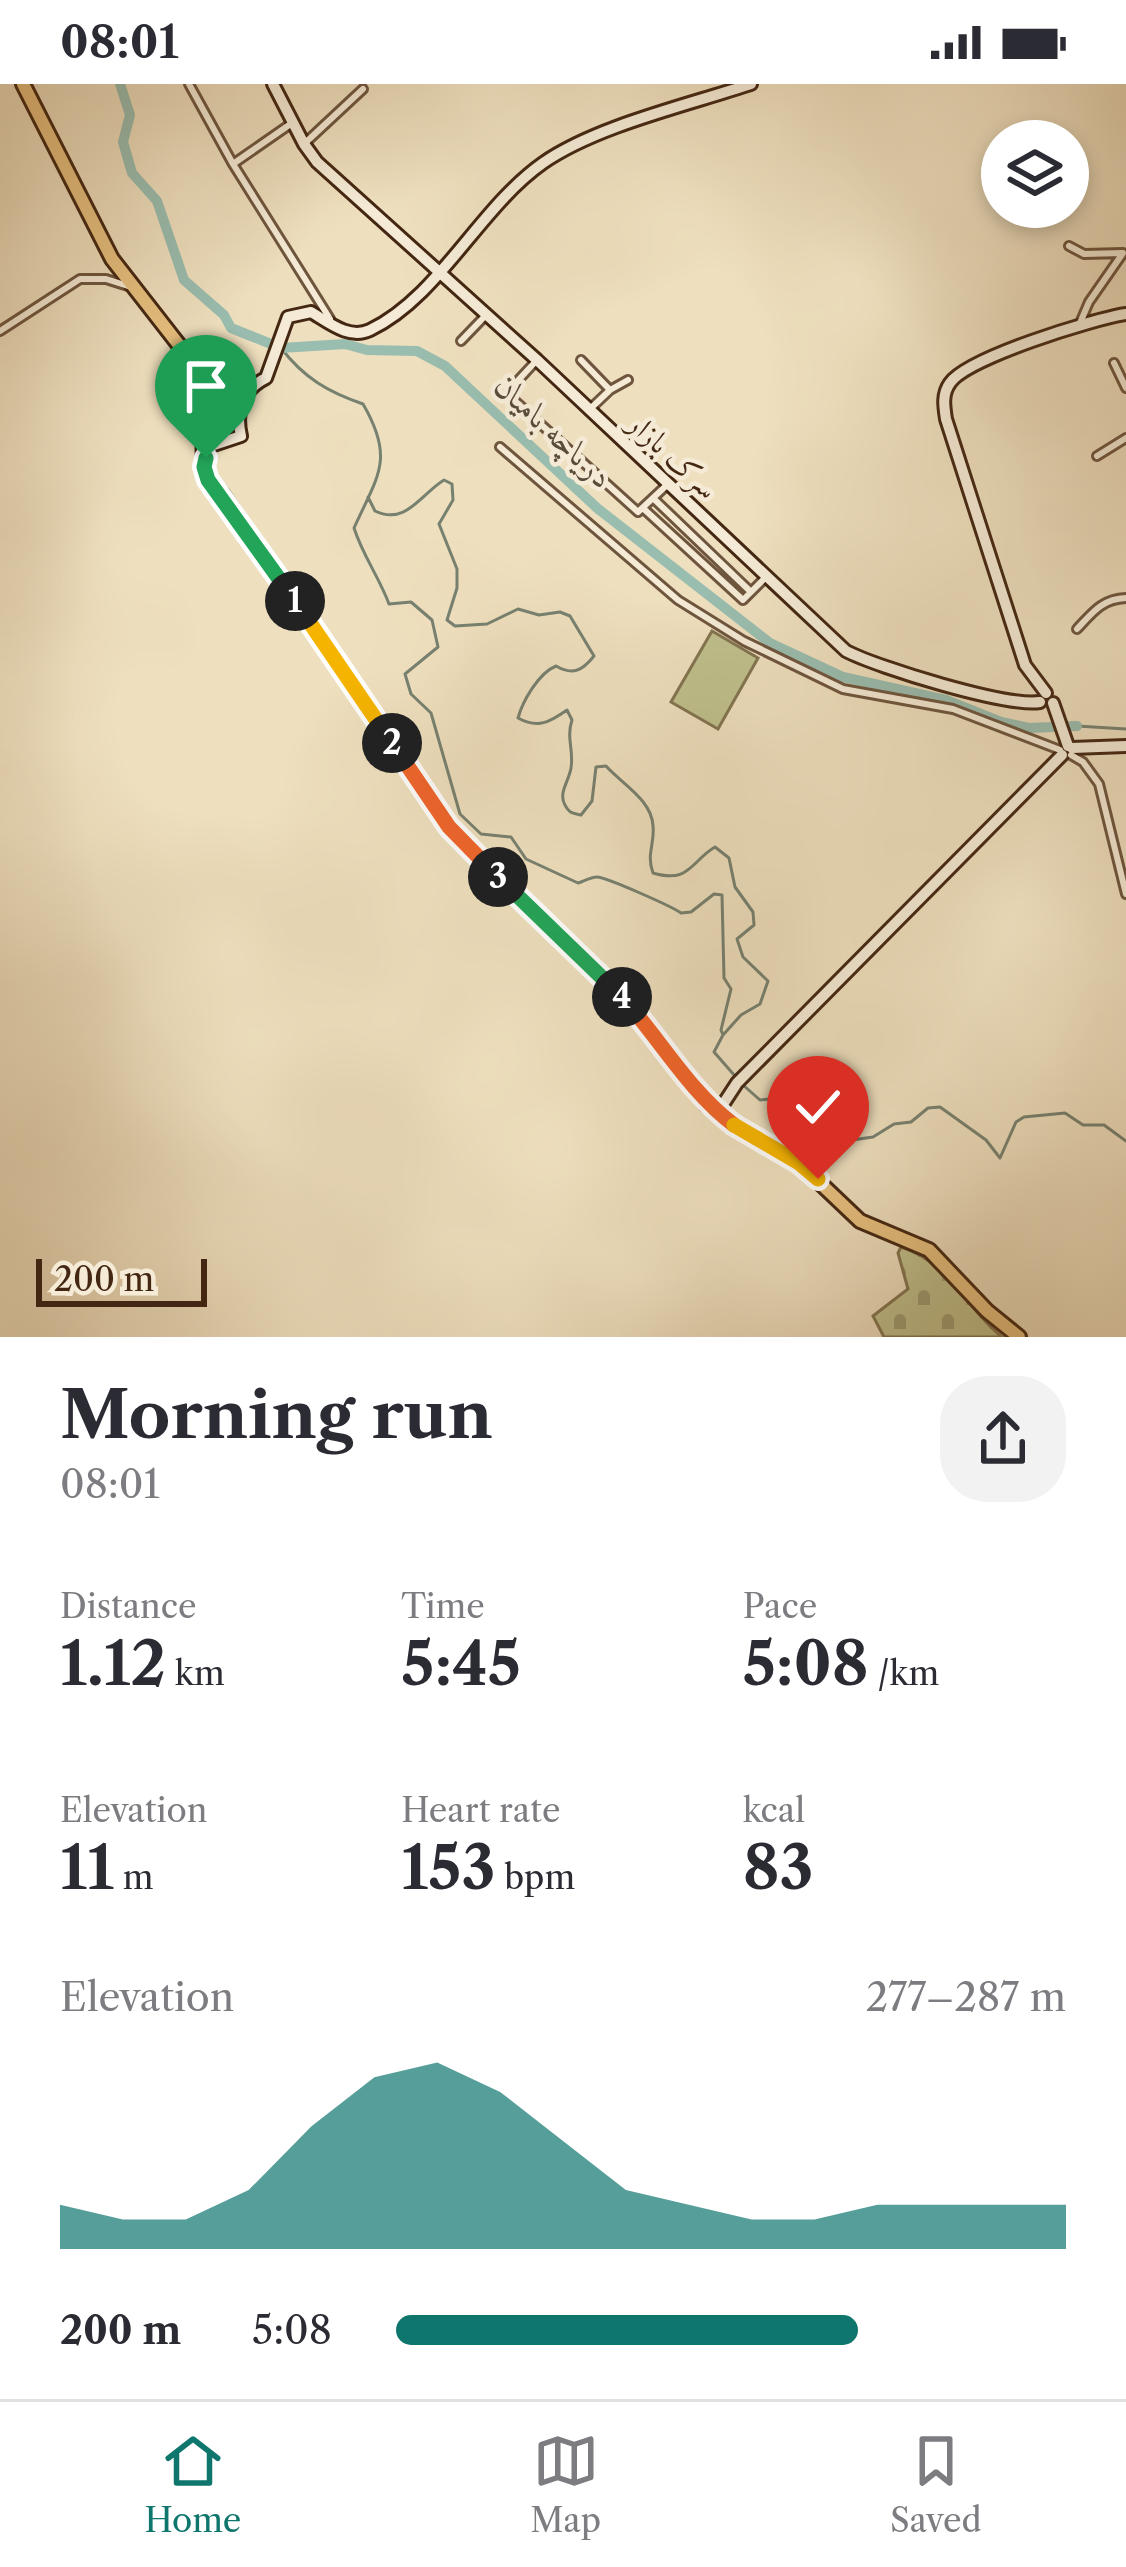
<!DOCTYPE html>
<html lang="en">
<head>
<meta charset="utf-8">
<style>
	:root { --surface:#fff; --page:#f2f2f3; --text:#2b2b33; --muted:#7c7c81; --line:#e1e1e2; --accent:#0f766e }
	body { margin:0; font-family:"Libre Caslon Text",Amiri,serif; background:var(--page); color:var(--text); height:100vh; display:flex; flex-direction:column; font-size:45px; white-space:nowrap }
	* { box-sizing:border-box; margin:0 }
	p { font-size:39px; color:var(--muted) }
	.icon { flex:none; width:66px; height:66px; fill:none; stroke:currentColor; stroke-width:2; stroke-linecap:round; stroke-linejoin:round }
	.map { position:relative; height:1253px; overflow:hidden }
	.panel { display:flex; flex-direction:column; background:var(--surface); flex:1 }
	.panel>* { flex:none }
	.fabs { position:absolute; left:981px; top:36px; display:grid; gap:24px }
	.fabs a { display:grid; place-items:center; width:108px; height:108px; border-radius:50%; background:var(--surface); box-shadow:0 6px 18px #0003; font-size:60px }
	.scale { position:absolute; left:36px; bottom:30px; width:171px; box-sizing:border-box; padding-left:12px; border:6px solid #442712; border-top:0; font-size:33px; line-height:42px; white-space:nowrap; color:#442712; -webkit-text-stroke:9px #f4ead5; paint-order:stroke }
	.pin { position:absolute; display:grid; place-items:center; width:102px; height:102px; color:#fff; margin:-123px -51px; border-radius:50% 50% 50% 0; rotate:-45deg; box-shadow:0 0 12px #0007 }
	.pin .icon { rotate:45deg }
	.km { position:absolute; width:60px; height:60px; margin:-30px; border-radius:50%; background:#222; color:#fff; font-size:33px; line-height:60px; text-align:center }
	.round { display:grid; place-items:center; flex:none; width:126px; height:126px; border-radius:48px; background:var(--page) }
	.overview { display:flex; align-items:center; justify-content:space-between; height:204px; padding:0 60px }
	h1 { font-size:66px; font-weight:700; line-height:90px }
	.figures { display:grid; grid-template-columns:repeat(3,1fr); gap:18px; height:204px; padding:12px 60px }
	.figures div { display:grid; align-content:center }
	.figures b { font-size:60px; font-weight:700 }
	.figures small { font-size:33px; font-weight:400 }
	.figures p { font-size:33px }
	.chart { height:336px; padding:24px 60px }
	.chart p { display:flex; justify-content:space-between }
	.chart svg { width:100%; height:216px; margin-top:12px; fill:var(--accent); opacity:.7 }
	ul { padding:0 60px; list-style:none; font-size:39px }
	li { display:grid; grid-template-columns:192px 144px 1fr; align-items:center; height:90px }
	li i { height:30px; border-radius:15px; background:var(--accent) }
	.status { display:flex; justify-content:space-between; align-items:center; height:84px; padding:0 60px; background:var(--surface); direction:ltr }
	.status svg { height:33px; fill:currentColor }
	.tab-bar { display:flex; justify-content:space-around; align-items:center; height:168px; border-top:3px solid var(--line); background:var(--surface); font-size:33px; color:var(--muted) }
	.tab-bar a { display:grid; justify-items:center; gap:6px }
	.tab-bar .selected { color:var(--accent) }
	.map>svg:first-child { display:block }
</style>
</head>
<body>
<div class="status"><b>08:01</b><svg viewBox="0 0 49 12"><path d="M0 12V9h3v3zM5 12V6h3v6zM10 12V3h3v9zM15 12V0h3v12zM26 1h20v11H26zM47 4h2v5h-2z"/></svg></div>
<div class="map">
<svg width="1126" height="1253" viewBox="0 0 1126 1253">
	<defs>
		<pattern id="cemetery-stones" width="16" height="16" patternUnits="userSpaceOnUse" patternTransform="scale(3)"><rect width="16" height="16" fill="#bfc08d"/><path d="M2 7V4a2 2 0 0 1 4 0v3zM10 15v-3a2 2 0 0 1 4 0v3z" fill="#9d9c72"/></pattern>
	</defs>
	<rect width="100%" height="100%" fill="#eedfbe"/>
	<filter id="stains"><feTurbulence type="fractalNoise" baseFrequency=".00167" numOctaves="4"/><feColorMatrix values="0 0 0 0 .2 0 0 0 0 .09 0 0 0 0 .02 0 0 0 .5 -.17"/></filter>
	<radialGradient id="worn" r=".72"><stop offset=".6" stop-color="#630" stop-opacity="0"/><stop offset="1" stop-color="#630" stop-opacity=".3"/></radialGradient>
	<path fill="#bfc08d" stroke="#827450" stroke-width="3" d="M712 547 758 574 718 645 671 618Z"/>
	<path fill="url(#cemetery-stones)" stroke="#827450" stroke-width="3" d="M901 1163C950 1178 964 1223 1002 1253H884L873 1232 908 1205 898 1169Z"/>
	<g fill="none" stroke-linecap="round" stroke-linejoin="round">
		<path stroke="#778170" stroke-width="3" d="M281 264C304 294 328 308 363 320 395 375 378 391 354 444 363 472 379 493 389 520L411 518 432 536 438 563 405 590 411 610 431 629 460 730 481 750 511 753 526 775 578 799C584 797 591 793 597 793 606 793 673 823 681 829L691 828 714 810 722 811 724 894 731 905 721 946 723 951 714 968 735 992
			M368 413 375 427C406 442 421 410 444 396L452 400 453 416 439 440 457 485V504L447 536 455 542 487 540 518 525 539 531 560 528 570 532 594 572C583 586 573 592 556 582 539 589 523 616 518 634 538 645 550 638 567 626L572 636C566 654 574 666 571 684 569 697 558 709 565 721 570 730 572 729 581 731L592 717 596 683 606 682C622 700 652 716 653 742 655 760 646 770 653 789 690 800 691 777 715 763L729 774 735 803 753 828 754 841 737 855 743 873 768 897 760 920 741 931 723 951
			M1077 642 1126 645
			M743 1001 760 1016 801 1012 828 1048 845 1057 873 1053 894 1040 911 1038 928 1024 940 1023 986 1056 1000 1074 1016 1038 1024 1033 1065 1029 1083 1041H1104L1126 1057"/>
		<path stroke="#99bdaf" stroke-width="10" d="M120 0 130 31 123 58 132 89 157 117 184 196 224 231 231 244 281 264 345 260 367 266 417 267 445 282 597 424 770 559 843 593 946 616 1001 638 1029 644 1077 642"/>
		<defs>
			<path id="street" d="M189 0 233 80 292 39
				M304 60 363 5
				M233 80 330 235
				M1069 162 1084 170 1123 169 1089 218 1080 239
				M0 247 80 195H106L128 202
				M461 257 487 230
				M537 276 511 304 515 317 638 428 668 400
				M581 276 610 306 589 326
				M1114 279 1126 304
				M610 306 628 296
				M500 363 678 516 744 557 843 605 953 625 1060 666
				M1097 372 1126 354
				M654 415 751 508
				M645 426 743 516 767 492
				M1077 545C1093 528 1102 515 1126 514
				M1071 671 1083 678 1099 700 1126 810"/>
			<path id="secondary" d="M273 0 304 60 317 78 537 276 846 567C879 584 1006 623 1040 618
				M205 364 241 352C235 326 242 306 266 294L288 233 311 228C328 238 349 256 370 246 439 213 479 124 543 79 596 42 688 21 751 0
				M1046 609 1025 581 946 335C944 322 942 310 950 299 967 274 1093 235 1126 230
				M1053 619 1068 662
				M1072 664 1126 662
				M718 1028 737 999 1062 671"/>
			<path id="primary" d="M23 0 112 175 193 279 202 300 204 383 209 396 222 410 449 743 615 905 651 945 706 1020 755 1056 799 1079 860 1137 929 1166 987 1227 1019 1253"/>
		</defs>
		<use href="#street" stroke="#6e553d" stroke-width="12"/>
		<use href="#secondary" stroke="#442712" stroke-width="16"/>
		<use href="#primary" stroke="#442712" stroke-width="18"/>
		<use href="#street" stroke="#f4ead5" stroke-width="6"/>
		<use href="#secondary" stroke="#f4ead5" stroke-width="10"/>
		<use href="#primary" stroke="#e7c07f" stroke-width="12"/>
	</g>
	<g fill="none" stroke-linecap="round" stroke-linejoin="round">
		<defs>
			<path id="split-1" d="M206 374 204 383 208 396 295 517"/>
			<path id="split-2" d="M295 517 392 659"/>
			<path id="split-3" d="M392 659 449 743 498 793"/>
			<path id="split-4" d="M498 793 622 913"/>
			<path id="split-5" d="M622 913C660 955 688 1006 734 1041"/>
			<path id="split-6" d="M734 1041 799 1079 818 1095"/>
		</defs>
		<use href="#split-1" stroke="#fff" stroke-width="24"/>
		<use href="#split-2" stroke="#fff" stroke-width="24"/>
		<use href="#split-3" stroke="#fff" stroke-width="24"/>
		<use href="#split-4" stroke="#fff" stroke-width="24"/>
		<use href="#split-5" stroke="#fff" stroke-width="24"/>
		<use href="#split-6" stroke="#fff" stroke-width="24"/>
		<use href="#split-1" stroke="#22a559" stroke-width="15"/>
		<use href="#split-2" stroke="#f5b400" stroke-width="15"/>
		<use href="#split-3" stroke="#f0652b" stroke-width="15"/>
		<use href="#split-4" stroke="#22a559" stroke-width="15"/>
		<use href="#split-5" stroke="#f0652b" stroke-width="15"/>
		<use href="#split-6" stroke="#f5b400" stroke-width="15"/>
	</g>
	<g text-anchor="middle" stroke-width="9" stroke-linejoin="round" paint-order="stroke">
		<g font-size="30" fill="#442712" stroke="#f4ead5">
			<text transform="translate(673 372) rotate(43)" y="10">سرک بازار</text>
		</g>
		<g font-size="33" font-style="italic" fill="#594c39" stroke="#f4ead5">
			<text transform="translate(555 347) rotate(43)" y="12">دریاچه بامیان</text>
		</g>
	</g>
	<rect width="100%" height="100%" filter="url(#stains)"/>
	<rect width="100%" height="100%" fill="url(#worn)"/>
</svg>
<div class="fabs">
<a><svg class="icon" aria-label="layers" viewBox="0 0 24 24"><path d="M12 4l9 5-9 5-9-5zM3 14l9 5 9-5"/></svg></a>
</div>
<div class="scale">200 m</div>
<div class="pin" style="left:206px;top:374px;background:#1e9e55"><svg class="icon" aria-label="arrive" viewBox="0 0 24 24"><path d="M6 21V4h12l-3 4 3 4H6"/></svg></div>
<div class="pin" style="left:818px;top:1095px;background:#d93025"><svg class="icon" aria-label="check" viewBox="0 0 24 24"><path d="M5 12l5 5 9-10"/></svg></div>
<b class="km" style="left:295px;top:517px">1</b>
<b class="km" style="left:392px;top:659px">2</b>
<b class="km" style="left:498px;top:793px">3</b>
<b class="km" style="left:622px;top:913px">4</b>
</div>
<section class="panel">
<div class="overview"><div><h1>Morning run</h1><p>08:01</p></div><a class="round"><svg class="icon" aria-label="share" viewBox="0 0 24 24"><path d="M12 15V3M7 8l5-5 5 5M5 13v7h14v-7"/></svg></a></div>
<div class="figures">
<div><p>Distance</p><b>1.12<small> km</small></b></div>
<div><p>Time</p><b>5:45</b></div>
<div><p>Pace</p><b>5:08<small> /km</small></b></div>
</div>
<div class="figures">
<div><p>Elevation</p><b>11<small> m</small></b></div>
<div><p>Heart rate</p><b>153<small> bpm</small></b></div>
<div><p>kcal</p><b>83</b></div>
</div>
<div class="chart"><p><span>Elevation</span>277–287 m</p>
<svg viewBox="0 0 160 44" preserveAspectRatio="none"><path d="M0 44V35L10 38L20 38L30 32L40 19L50 9L60 6L70 12L80 22L90 32L100 35L110 38L120 38L130 35L140 35L150 35L160 35V44z"/></svg>
</div>
<ul>
<li><b>200 m</b>5:08<i style="width:69%"></i></li>
</ul>
</section>
<nav class="tab-bar">
<a class="selected"><svg class="icon" aria-label="home" viewBox="0 0 24 24"><path d="M3 11l9-7 9 7M6 9v11h12V9"/></svg>Home</a>
<a><svg class="icon" aria-label="map" viewBox="0 0 24 24"><path d="M3 6l6-2 6 2 6-2v14l-6 2-6-2-6 2zM9 4v14M15 6v14"/></svg>Map</a>
<a><svg class="icon" aria-label="saved" viewBox="0 0 24 24"><path d="M7 4h10v16l-5-4-5 4z"/></svg>Saved</a>
</nav>
</body>
</html>
